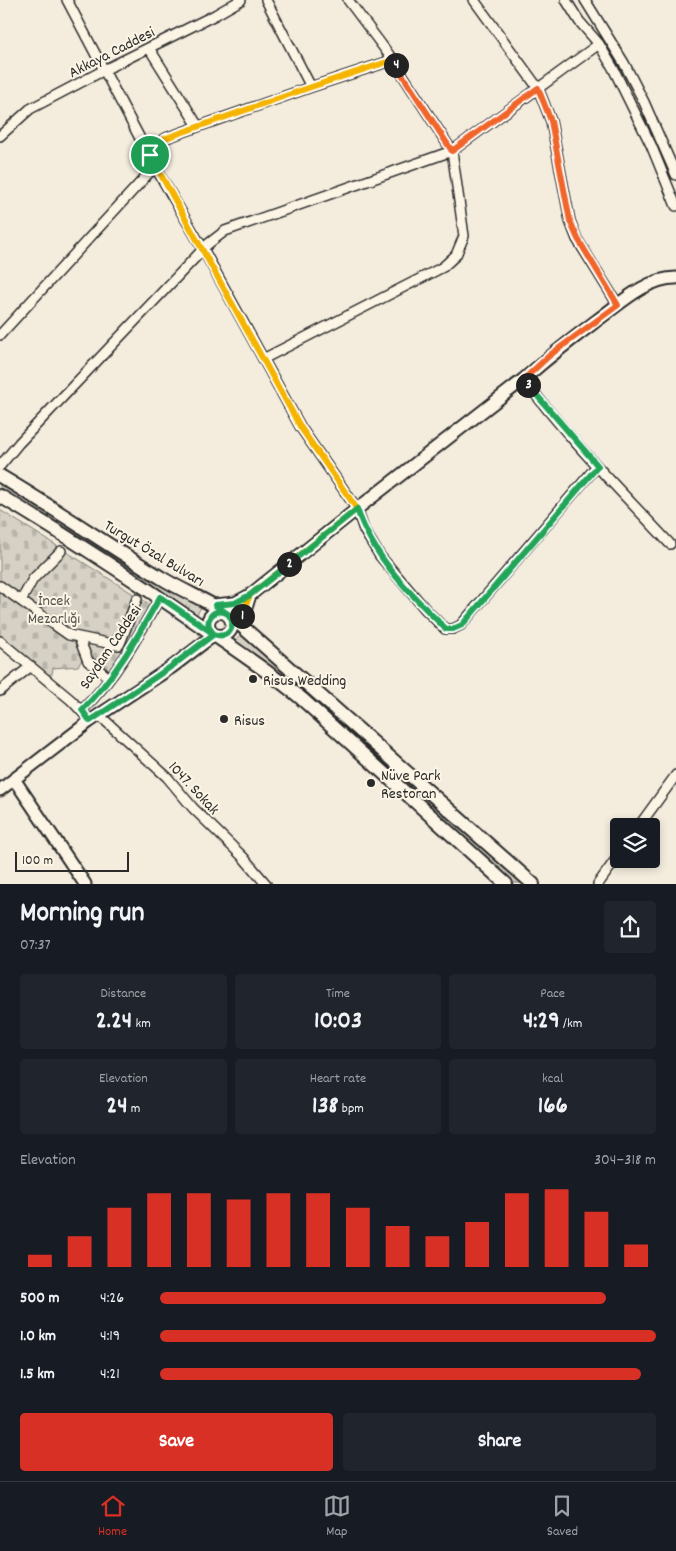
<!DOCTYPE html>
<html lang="en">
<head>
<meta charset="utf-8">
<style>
	:root { --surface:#171b24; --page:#20242c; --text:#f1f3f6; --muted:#9ea1a6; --line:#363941; --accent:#d93025 }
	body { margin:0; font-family:Dekko,sans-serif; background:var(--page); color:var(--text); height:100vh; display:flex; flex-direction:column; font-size:19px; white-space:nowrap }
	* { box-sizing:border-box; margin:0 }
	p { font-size:16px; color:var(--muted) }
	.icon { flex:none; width:28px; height:28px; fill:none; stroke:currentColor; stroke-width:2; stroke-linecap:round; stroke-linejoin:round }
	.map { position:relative; height:884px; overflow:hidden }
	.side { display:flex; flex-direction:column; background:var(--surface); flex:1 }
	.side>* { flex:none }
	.controls { position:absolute; left:610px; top:818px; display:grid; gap:10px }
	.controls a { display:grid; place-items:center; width:50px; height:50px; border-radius:5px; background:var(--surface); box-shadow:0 2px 8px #0003; font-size:25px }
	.scale { position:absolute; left:15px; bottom:12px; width:114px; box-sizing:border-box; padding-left:5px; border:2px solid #2b2b2b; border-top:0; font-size:14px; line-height:18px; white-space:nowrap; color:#2b2b2b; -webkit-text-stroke:4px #fcf5e5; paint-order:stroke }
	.pin { position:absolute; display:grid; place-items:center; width:42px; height:42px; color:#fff; margin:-21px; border:2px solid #fff; border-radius:50%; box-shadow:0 1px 5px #0007 }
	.km { position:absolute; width:25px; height:25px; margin:-12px; border-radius:50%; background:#222; color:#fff; font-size:14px; line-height:25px; text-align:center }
	.round { display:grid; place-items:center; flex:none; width:52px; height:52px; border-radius:5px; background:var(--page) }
	.summary { display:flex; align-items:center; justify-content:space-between; height:85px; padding:0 20px }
	h1 { font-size:28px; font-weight:700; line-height:38px }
	.stats { display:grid; grid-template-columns:repeat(3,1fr); gap:8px; height:85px; padding:5px 20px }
	.stats div { display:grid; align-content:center; border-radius:5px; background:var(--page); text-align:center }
	.stats b { font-size:25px; font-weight:700 }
	.stats small { font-size:14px; font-weight:400 }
	.stats p { font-size:14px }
	.chart { height:140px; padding:10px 20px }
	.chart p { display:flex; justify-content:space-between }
	.chart svg { width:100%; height:90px; margin-top:5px; stroke:var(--accent); stroke-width:6 }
	.action { display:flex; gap:10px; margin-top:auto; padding:10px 20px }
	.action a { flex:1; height:58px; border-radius:5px; background:var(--accent); color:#fff; font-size:20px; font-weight:700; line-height:58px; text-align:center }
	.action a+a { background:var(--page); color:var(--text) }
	ul { padding:0 20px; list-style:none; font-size:16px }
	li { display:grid; grid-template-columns:80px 60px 1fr; align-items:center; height:38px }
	li i { height:12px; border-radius:6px; background:var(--accent) }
	.tabs { display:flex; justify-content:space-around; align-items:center; height:70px; border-top:1px solid var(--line); background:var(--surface); font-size:14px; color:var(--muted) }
	.tabs a { display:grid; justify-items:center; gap:2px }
	.tabs .active { color:var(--accent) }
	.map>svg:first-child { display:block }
</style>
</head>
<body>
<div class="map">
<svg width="676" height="884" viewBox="0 0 676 884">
	<defs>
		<pattern id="grass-tufts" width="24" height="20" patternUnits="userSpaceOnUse" patternTransform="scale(1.25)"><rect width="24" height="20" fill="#d6d1c4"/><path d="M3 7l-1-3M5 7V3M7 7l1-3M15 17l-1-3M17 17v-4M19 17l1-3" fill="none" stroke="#b8b4a9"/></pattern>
		<pattern id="cemetery-stones" width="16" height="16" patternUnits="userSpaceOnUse" patternTransform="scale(1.25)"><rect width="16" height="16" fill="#d6d1c4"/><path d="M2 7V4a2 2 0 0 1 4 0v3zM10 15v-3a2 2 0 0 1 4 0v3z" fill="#b8b4a9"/></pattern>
	</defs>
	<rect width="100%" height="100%" fill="#f4edde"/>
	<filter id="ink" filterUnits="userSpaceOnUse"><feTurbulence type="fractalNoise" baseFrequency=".02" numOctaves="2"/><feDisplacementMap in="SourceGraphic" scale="10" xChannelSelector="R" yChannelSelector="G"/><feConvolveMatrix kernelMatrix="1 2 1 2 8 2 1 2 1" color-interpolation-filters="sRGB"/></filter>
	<g filter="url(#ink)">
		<path fill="url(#grass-tufts)" stroke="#807e78" d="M0 483 202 606 195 617C136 567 67 528 0 489Z
			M242 633 258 649 303 686 521 883H514L299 688 262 659 233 643Z"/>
		<path fill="url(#cemetery-stones)" stroke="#807e78" d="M0 510 151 605 128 644 108 672 86 654 78 666 53 668 52 674 46 675 0 637Z"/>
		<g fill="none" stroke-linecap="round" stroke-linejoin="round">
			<defs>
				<path id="street" d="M67 0 154 165 203 249 301 428 357 509 364 530 380 556 426 610 445 629H453L461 625 597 466
					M266 0 311 87
					M474 0 538 88 551 121 570 221 577 239 618 305
					M566 0 579 21 599 44 613 68 651 145 676 206
					M585 0 624 63 644 102 676 175
					M149 48 198 126
					M0 136 30 109 110 67 215 15 241 0
					M150 155 155 145 166 138 311 87 393 60
					M0 335 149 173 154 165
					M263 359 443 267 456 255 464 236 452 151 393 60 348 0
					M524 379C567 438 620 490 670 544
					M0 466 19 443 208 244 225 231 452 151 599 44
					M0 586 69 635 117 645H119L121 641 137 599
					M21 601 33 579 61 551
					M79 638 88 661 109 678
					M0 641 71 700 85 715
					M0 691 31 666
					M82 710C114 680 139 635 160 597
					M99 715 167 777 193 808 243 857 266 884
					M639 826 676 775
					M598 884 619 855"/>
				<path id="secondary" d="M215 605 235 603 250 595 357 509 524 379C547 358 571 340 596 321 620 304 646 278 676 278
					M239 622 244 614 250 595
					M14 779 85 884
					M0 790 90 721 172 667 214 635"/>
				<path id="primary" d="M0 476C56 509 109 546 165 580 185 592 208 601 228 614L533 884
					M0 496C67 536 133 579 198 624 233 648 269 671 302 699L506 884
					M208 624a12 12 0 1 1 24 0a12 12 0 1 1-24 0Z"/>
			</defs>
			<use href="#street" stroke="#2b2b2b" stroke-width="12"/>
			<use href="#secondary" stroke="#2b2b2b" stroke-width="15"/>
			<use href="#primary" stroke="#2b2b2b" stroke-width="16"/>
			<use href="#street" stroke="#fcf5e5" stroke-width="9"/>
			<use href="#secondary" stroke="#fcf5e5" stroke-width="11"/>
			<use href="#primary" stroke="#fcf5e5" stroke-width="12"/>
		</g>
	</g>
	<g fill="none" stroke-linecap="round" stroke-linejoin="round" filter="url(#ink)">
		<defs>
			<path id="split-1" d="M150 155 301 428 357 509 250 595 242 616"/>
			<path id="split-2" d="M242 616 239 622 228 614C238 626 228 640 214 634L160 597C138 636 114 679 82 710L90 721 172 666 214 634C201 623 213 605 228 614L215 605 235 603 250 595 289 564"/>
			<path id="split-3" d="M289 564 357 509C373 557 410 594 446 629H453L462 625 598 466 528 385"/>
			<path id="split-4" d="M396 65 452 151 538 88 551 121 570 221 578 239 618 305 550 355 524 379 528 385"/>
			<path id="split-5" d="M150 155 155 145 166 138 311 87 393 60 396 65"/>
		</defs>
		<use href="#split-1" stroke="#fff" stroke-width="10"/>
		<use href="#split-2" stroke="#fff" stroke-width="10"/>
		<use href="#split-3" stroke="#fff" stroke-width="10"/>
		<use href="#split-4" stroke="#fff" stroke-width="10"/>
		<use href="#split-5" stroke="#fff" stroke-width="10"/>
		<use href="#split-1" stroke="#f5b400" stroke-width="6"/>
		<use href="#split-2" stroke="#22a559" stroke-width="6"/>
		<use href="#split-3" stroke="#22a559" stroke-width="6"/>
		<use href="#split-4" stroke="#f0652b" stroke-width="6"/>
		<use href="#split-5" stroke="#f5b400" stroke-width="6"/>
	</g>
	<g fill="#2b2b2b" stroke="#fcf5e5" stroke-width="2">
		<circle cx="253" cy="679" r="5"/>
		<circle cx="224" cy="719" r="5"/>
		<circle cx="371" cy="783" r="5"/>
	</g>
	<g text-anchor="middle" stroke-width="4" stroke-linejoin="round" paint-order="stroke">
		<g font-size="16" fill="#2b2b2b" stroke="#fcf5e5">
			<text transform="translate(111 51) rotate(-27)" y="6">Akkaya Caddesi</text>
			<text transform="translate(155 552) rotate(31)" y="6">Turgut Özal Bulvarı</text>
			<text transform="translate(109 646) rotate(-56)" y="6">Saydam Caddesi</text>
			<text transform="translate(195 787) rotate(47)" y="6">1047. Sokak</text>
		</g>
		<g font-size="16" fill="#565451" stroke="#fcf5e5">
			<text x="54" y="605">İncek<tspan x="54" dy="18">Mezarlığı</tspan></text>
		</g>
		<g font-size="16" fill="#2b2b2b" stroke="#fcf5e5" text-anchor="start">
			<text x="263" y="685">Risus Wedding</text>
			<text x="234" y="725">Risus</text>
			<text x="381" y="780">Nüve Park<tspan x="381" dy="18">Restoran</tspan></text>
		</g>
	</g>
</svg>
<div class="controls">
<a><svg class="icon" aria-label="layers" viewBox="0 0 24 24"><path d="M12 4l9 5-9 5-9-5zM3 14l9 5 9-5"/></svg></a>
</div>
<div class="scale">100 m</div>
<div class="pin" style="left:150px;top:155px;background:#1e9e55"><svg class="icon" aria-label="arrive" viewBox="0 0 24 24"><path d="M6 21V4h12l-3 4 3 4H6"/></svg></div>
<b class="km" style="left:242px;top:616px">1</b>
<b class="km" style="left:289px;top:564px">2</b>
<b class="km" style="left:528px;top:385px">3</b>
<b class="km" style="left:396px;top:65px">4</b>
</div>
<section class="side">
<div class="summary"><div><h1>Morning run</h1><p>07:37</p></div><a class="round"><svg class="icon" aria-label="share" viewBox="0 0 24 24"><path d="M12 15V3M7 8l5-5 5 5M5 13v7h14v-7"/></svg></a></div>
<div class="stats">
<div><p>Distance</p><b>2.24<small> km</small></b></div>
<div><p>Time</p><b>10:03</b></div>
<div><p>Pace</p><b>4:29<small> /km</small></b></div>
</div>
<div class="stats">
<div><p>Elevation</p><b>24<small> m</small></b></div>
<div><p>Heart rate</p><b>138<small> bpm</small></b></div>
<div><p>kcal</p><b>166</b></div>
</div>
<div class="chart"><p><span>Elevation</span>304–318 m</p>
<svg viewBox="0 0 160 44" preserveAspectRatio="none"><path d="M5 44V38M15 44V29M25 44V15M35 44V8M45 44V8M55 44V11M65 44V8M75 44V8M85 44V15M95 44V24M105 44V29M115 44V22M125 44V8M135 44V6M145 44V17M155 44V33"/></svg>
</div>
<ul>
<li><b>500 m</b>4:26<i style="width:90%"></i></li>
<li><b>1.0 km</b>4:19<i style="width:100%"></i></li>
<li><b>1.5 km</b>4:21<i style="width:97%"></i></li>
</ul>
<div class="action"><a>Save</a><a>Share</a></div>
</section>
<nav class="tabs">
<a class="active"><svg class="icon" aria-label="home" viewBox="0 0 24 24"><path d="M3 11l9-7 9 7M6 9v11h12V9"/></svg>Home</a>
<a><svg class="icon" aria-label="map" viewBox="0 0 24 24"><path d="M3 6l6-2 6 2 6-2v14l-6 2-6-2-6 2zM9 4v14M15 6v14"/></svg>Map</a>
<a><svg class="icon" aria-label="saved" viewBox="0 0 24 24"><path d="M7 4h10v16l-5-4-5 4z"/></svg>Saved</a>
</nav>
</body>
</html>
